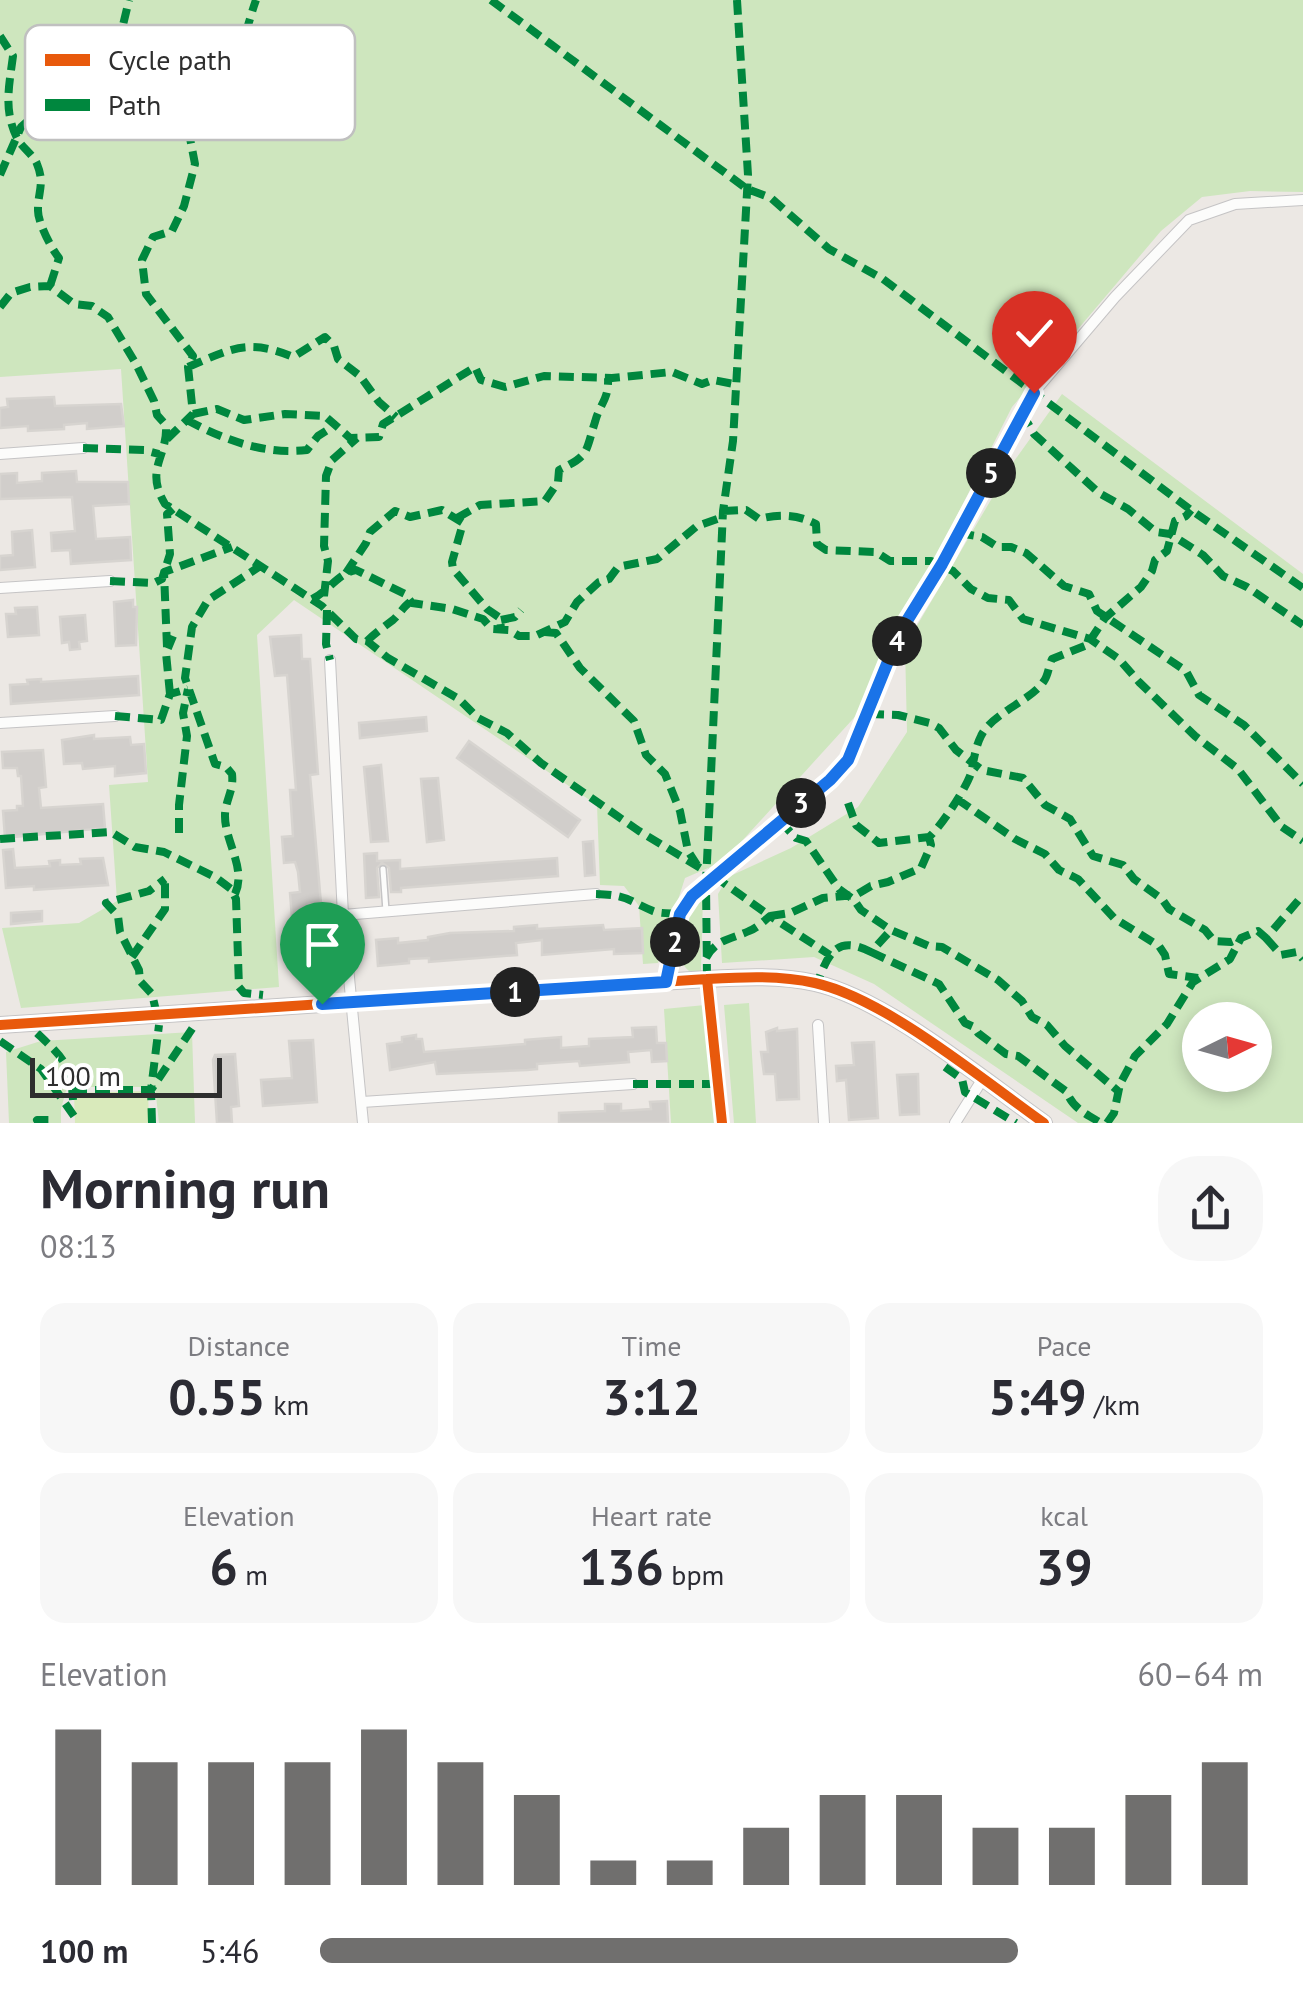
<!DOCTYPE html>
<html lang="en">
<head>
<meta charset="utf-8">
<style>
	:root { --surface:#fff; --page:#f7f7f7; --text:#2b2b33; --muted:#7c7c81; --accent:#706f6e }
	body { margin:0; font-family:"PT Sans",sans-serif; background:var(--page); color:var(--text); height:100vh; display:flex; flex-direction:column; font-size:38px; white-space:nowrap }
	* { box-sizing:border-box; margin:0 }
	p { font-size:32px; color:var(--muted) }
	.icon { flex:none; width:55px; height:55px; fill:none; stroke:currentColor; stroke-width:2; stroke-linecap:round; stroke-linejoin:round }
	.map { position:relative; height:1123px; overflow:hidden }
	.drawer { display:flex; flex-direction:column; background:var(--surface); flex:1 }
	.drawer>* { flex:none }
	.needle { width:65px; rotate:85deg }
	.fabs { position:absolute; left:1182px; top:1002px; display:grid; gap:20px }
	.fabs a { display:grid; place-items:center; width:90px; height:90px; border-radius:50%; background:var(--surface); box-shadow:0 5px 15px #0003; font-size:50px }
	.scale { position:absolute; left:30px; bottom:25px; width:192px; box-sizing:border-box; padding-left:10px; border:5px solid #2e2e2e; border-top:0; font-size:28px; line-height:35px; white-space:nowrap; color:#2e2e2e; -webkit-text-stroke:8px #fff; paint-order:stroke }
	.pin { position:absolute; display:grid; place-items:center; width:85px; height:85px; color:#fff; margin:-102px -42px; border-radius:50% 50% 50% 0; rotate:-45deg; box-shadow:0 0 10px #0007 }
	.pin .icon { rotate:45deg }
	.km { position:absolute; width:50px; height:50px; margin:-25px; border-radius:50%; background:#222; color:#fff; font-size:28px; line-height:50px; text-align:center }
	.round { display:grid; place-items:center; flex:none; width:105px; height:105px; border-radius:40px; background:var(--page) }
	.headline { display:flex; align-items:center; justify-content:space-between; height:170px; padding:0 40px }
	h1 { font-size:55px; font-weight:800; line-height:75px }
	.figures { display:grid; grid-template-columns:repeat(3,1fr); gap:15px; height:170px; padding:10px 40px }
	.figures div { display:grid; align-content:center; border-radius:25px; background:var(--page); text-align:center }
	.figures b { font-size:50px; font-weight:800 }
	.figures small { font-size:28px; font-weight:400 }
	.figures p { font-size:28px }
	.chart { height:280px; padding:20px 40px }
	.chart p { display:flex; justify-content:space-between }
	.chart svg { width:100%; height:180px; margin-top:10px; stroke:var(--accent); stroke-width:6 }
	ul { padding:0 40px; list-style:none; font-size:32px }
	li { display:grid; grid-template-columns:160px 120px 1fr; align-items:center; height:75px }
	li i { height:25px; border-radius:12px; background:var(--accent) }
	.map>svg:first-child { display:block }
</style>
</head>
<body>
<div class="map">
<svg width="1303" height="1123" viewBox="0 0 1303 1123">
	<rect width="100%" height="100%" fill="#ece8e4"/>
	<path fill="#cee6be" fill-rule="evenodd" d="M0 0H1303V192L1250 191 1202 197 1161 231 1012 407 931 567 894 626 862 709 741 842 715 865 685 878 658 963 643 964 639 906 624 886 600 885 597 805 294 600 257 635 279 987 21 1008 2 928 79 923 117 901 109 785 148 782 121 369 0 377Z
		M1062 394 1303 574V1123H1078L874 984 814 957 722 963 718 894 728 877 791 848 858 807 907 732 905 646 1012 464ZM1200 1020H1255V1075H1200Z
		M703 896 701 971H689C675 960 676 930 685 914 688 908 698 901 703 896Z
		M749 1003 756 1123H734L724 1005Z
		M705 1005 715 1123H671L664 1009Z
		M192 1032 195 1123H159L155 1087H67L61 1109V1123H9L6 1052 41 1041Z"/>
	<path fill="#d9eabb" d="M148 1091 149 1123H75L74 1093Z"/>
	<path fill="#d1cecb" stroke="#d7d4d0" stroke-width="2.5" d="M54 397 55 406 121 404 124 426 87 429V423L64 425V429L28 431V426L0 428V408L8 407 7 399Z
		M76 471 77 482H128L129 504 93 506 96 539 130 537 131 560 71 564 70 550 52 551 51 533 75 531 72 497 0 499V474L17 473V483L42 481V473Z
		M32 530 35 567 0 570V556L13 555 12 532Z
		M133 600V607H137L136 645 116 646 114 602Z
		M37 607 39 635 8 637 6 614H16L15 608Z
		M85 615 87 641 79 642 80 649 70 650 69 642 62 643 60 617Z
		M301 635 302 659H310L318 774 310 775 321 904H309L312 934 315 943 325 942 327 972 302 974 299 931H293L290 893 300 892 298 872 295 862 284 863 282 837 293 836 290 790H296L287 675 275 676 270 637Z
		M138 676 139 695 11 704 10 685 28 684 27 680 41 679V682Z
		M426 717 427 731 360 738 359 723Z
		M94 735V739L130 737 131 745 144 744 146 773 115 776V766L83 769 82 763 64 764 62 740Z
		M469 741 580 820 568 837 457 758Z
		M43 750 46 787 39 788 41 808 103 804 105 828 5 838 3 811 17 810V806H23L21 776H18L17 768H3L2 752Z
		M381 765 388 841 371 842 364 767Z
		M438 778 444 840 427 842 421 779Z
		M593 841 595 875 585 876 583 842Z
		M13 849 15 868 50 866 49 861 60 860V865L81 864 80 859 103 858 108 885 34 890V886L6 888 3 850Z
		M377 853V861L400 860V869L557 858 558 876 401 888V892H391L389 868 382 863 377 868 379 897 366 898 364 854Z
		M42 911V921L11 924V913Z
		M537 925V929L603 925 604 930 642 928 643 953 614 954V949L542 955V940L516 943 517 955 429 962V958L409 959V963L378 966 376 940 398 938V943L428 940V937L450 933 514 931V927Z
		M656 1027 657 1043H666L667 1061 652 1062 651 1050 628 1052 629 1062 580 1066 579 1061 537 1064V1069L527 1070 437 1074 435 1062 390 1070 387 1044 402 1042V1037L416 1035V1039H422L424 1052 525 1044V1040L561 1037V1048L589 1046V1039L633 1037 632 1028Z
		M777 1028V1031L797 1029 799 1099 777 1100 775 1074H764L761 1052H768L766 1032Z
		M313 1040 317 1102 263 1106 261 1080 292 1078 289 1041Z
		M874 1042 878 1118 849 1120 846 1080 837 1081 836 1066 854 1065 852 1043Z
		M235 1054 239 1106 231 1107 232 1123H217L213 1060 215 1055Z
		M918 1074 919 1114 900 1115 897 1075Z
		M667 1101 668 1123H559V1113L605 1111V1104H621V1111L651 1109 650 1102Z"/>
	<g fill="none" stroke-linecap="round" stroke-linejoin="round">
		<defs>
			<path id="lane" d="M383 869 386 911"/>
			<path id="street" d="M0 454 83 448
				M0 588 110 581
				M330 660 343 915 363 1123
				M0 723 115 716
				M343 915 596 894
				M666 982 680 914 692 896 830 779 847 761 900 632 942 565 1035 391 1115 297 1189 220 1235 204 1303 200
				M818 1025 824 1123
				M362 1102 633 1084
				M955 1123 982 1080"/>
			<path id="secondary" d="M0 1025 707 979C743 977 779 975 815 983 886 999 983 1080 1044 1123"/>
		</defs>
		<use href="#lane" stroke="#c5c4c5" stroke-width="8"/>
		<use href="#street" stroke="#c5c4c5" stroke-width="12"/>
		<use href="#secondary" stroke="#c5c4c5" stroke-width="18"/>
		<use href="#lane" stroke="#fcfcfb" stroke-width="5"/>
		<use href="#street" stroke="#fcfcfb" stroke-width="10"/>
		<use href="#secondary" stroke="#fcfcfb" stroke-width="15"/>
		<path stroke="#00873e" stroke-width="8" stroke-dasharray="15 8" stroke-linecap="butt" d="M491 0 747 189 771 198 829 249 883 279 1191 510 1303 588
			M0 36 13 56C9 87 3 111 18 140 23 148 34 156 37 164 45 183 38 192 38 209 37 221 51 248 59 258L50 286
			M0 175 21 127 36 114 48 112 65 95 75 73 86 63 107 57 123 25 129 0
			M0 307 11 293 30 287 50 286 74 304 92 306 108 317 136 364 154 401 157 415 166 425C168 457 144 469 165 504L322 606 356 639 367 641 388 658 459 699 478 718 507 733 541 763 639 831 707 872
			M188 367C231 349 247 338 293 357L325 337 334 346 338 359 360 376 379 402 396 417
			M1022 413 1034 434 1099 493 1128 509 1156 532 1170 534 1203 555 1223 576 1247 587 1303 625
			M193 414 217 409 244 420 285 414 325 416 350 438 379 437 383 424 475 367 481 380 505 387 544 376 612 378 672 372 702 384 713 380 734 384
			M187 420C224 440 265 455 307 450L318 436 334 426
			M167 439 193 414 188 367 193 356 146 294 142 260 153 237 172 231 184 206 195 164 185 112 199 74C247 59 241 42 256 0
			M83 448 144 450 159 454
			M723 511 746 510 759 519C778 514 797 514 816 524L817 544 826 550 876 552 890 561H931L953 571 971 589 988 598 1009 600 1023 619 1090 639 1119 659 1139 682 1195 736 1238 769 1282 827 1303 841
			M457 518 480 505 545 501 558 482 559 470C590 455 585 453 595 422 600 403 609 400 608 378
			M959 533 982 537 998 547H1011L1026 553 1064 586 1089 594 1097 611 1186 671 1199 695 1244 725 1303 784
			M346 573 366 543 370 532 395 511 410 517 442 510 463 523 452 562 453 569 487 609 500 618 501 629
			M110 581 154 583 162 579 170 554 167 514 173 509
			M324 596 328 561 324 546 326 476 332 460 357 438
			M312 599C329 591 338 573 356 570L405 594 412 603 452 609 483 619 492 629 509 630 519 636H535L565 622 577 602 599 582 609 579 618 567 657 559 697 526 723 517
			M327 610 326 644 330 660
			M501 620 515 617 521 610
			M545 632 556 633 580 668 634 721 646 755 665 774 680 811 688 851 697 865
			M367 641C375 633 385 626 393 620 399 615 403 607 410 602
			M167 647 164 572 232 547
			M170 694 166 653 173 636
			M869 714 898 715 930 723 939 728 956 750 982 770 1023 778 1045 805 1070 819 1093 856 1123 865 1134 879 1162 899 1169 909 1205 930 1214 941 1231 942 1241 938
			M115 716 161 720 170 694 188 689
			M957 799 1015 839 1045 854 1059 870 1078 879 1114 918 1159 946 1165 955 1169 974 1198 978
			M848 803 856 825 879 843 929 837
			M780 821 796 838 806 841 839 889 854 900 861 910 891 930 929 946 942 947 998 980 1022 1001 1032 1017 1047 1025 1065 1046 1118 1091
			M179 833V805L187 736 183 713 188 689
			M0 839 111 832 135 847 164 852 215 877 231 889 236 899 239 987 244 993 263 995
			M714 876 770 916 790 913 823 898 856 895 871 886 888 882 921 868 931 845 929 837C940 828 967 787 971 773 974 760 975 748 981 736 991 714 1032 700 1044 681 1048 676 1049 665 1052 659L1087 645 1105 618 1141 587 1152 571 1155 560 1167 551 1175 521 1186 516 1191 510
			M235 894C247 868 224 841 225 814 226 799 234 790 232 774L226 767 215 764 185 678 192 627 208 600 262 565
			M596 894C628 895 627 900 653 911 661 914 672 913 680 914
			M1266 938 1281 955 1297 952 1303 959
			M871 952 939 984 965 1023 974 1027 978 1033 1006 1054 1018 1056 1067 1092C1072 1108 1088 1115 1101 1123
			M132 957 165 909V876
			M706 958C716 939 732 939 749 931 757 928 764 921 770 916L830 955
			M707 979 706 883 723 511 733 441 748 175 737 0
			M815 989C827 957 834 933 871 952L891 930
			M157 1015 152 994 140 981 139 970 120 932 118 916 106 903 149 891 165 879
			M37 1033C63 1058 71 1064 73 1100
			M0 1041 41 1069 74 1116
			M945 1067 962 1079 965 1092 1016 1123
			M633 1084H718
			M72 1090H151L159 1025
			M39 1123 37 1120H49L48 1123
			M152 1123 151 1090 196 1023
			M1107 1123 1114 1113 1120 1084 1135 1056 1167 1024 1193 982 1230 959 1241 938 1258 931 1266 938 1303 895"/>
		<defs>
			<path id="cycleway" d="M707 979 722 1123
				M0 1025 707 979C743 977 779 975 815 983 886 999 983 1080 1044 1123"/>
		</defs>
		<use href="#cycleway" stroke="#fff" stroke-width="16"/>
		<use href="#cycleway" stroke="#e8590c" stroke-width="10"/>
	</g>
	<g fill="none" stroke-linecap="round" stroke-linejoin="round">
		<defs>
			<path id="route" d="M322 1004 666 982 680 914 692 896 830 780 848 760 900 632 942 564 1034 393"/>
		</defs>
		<use href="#route" stroke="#fff" stroke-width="20"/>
		<use href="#route" stroke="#1a73e8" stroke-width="12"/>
	</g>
	<rect x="25" y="25" width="330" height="115" rx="15" fill="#fff" stroke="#c0c0c0" stroke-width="2.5"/>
	<rect x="45" y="54" width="45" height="12" fill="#e8590c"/>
	<rect x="45" y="99" width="45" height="12" fill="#00873e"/>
	<g font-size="28" fill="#2e2e2e">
		<text x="108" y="70">Cycle path</text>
		<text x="108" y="115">Path</text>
	</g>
</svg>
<div class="fabs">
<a><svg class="needle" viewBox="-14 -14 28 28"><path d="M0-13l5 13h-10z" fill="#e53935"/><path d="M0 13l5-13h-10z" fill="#7c7c81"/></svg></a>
</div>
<div class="scale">100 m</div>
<div class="pin" style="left:322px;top:1004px;background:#1e9e55"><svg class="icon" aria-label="arrive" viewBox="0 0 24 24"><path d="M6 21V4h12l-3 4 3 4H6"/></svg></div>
<div class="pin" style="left:1034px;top:393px;background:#d93025"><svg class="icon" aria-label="check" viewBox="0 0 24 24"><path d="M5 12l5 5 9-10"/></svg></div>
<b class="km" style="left:515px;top:992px">1</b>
<b class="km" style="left:675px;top:942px">2</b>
<b class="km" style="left:801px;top:803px">3</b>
<b class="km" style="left:897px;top:641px">4</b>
<b class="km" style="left:991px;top:473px">5</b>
</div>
<section class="drawer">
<div class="headline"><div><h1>Morning run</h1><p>08:13</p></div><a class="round"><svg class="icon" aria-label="share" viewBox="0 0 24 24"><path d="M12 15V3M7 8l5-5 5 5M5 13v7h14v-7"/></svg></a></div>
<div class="figures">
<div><p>Distance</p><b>0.55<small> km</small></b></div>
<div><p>Time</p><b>3:12</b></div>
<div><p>Pace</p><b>5:49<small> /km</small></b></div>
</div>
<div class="figures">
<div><p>Elevation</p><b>6<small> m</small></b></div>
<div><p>Heart rate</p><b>136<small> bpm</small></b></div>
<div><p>kcal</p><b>39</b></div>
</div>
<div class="chart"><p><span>Elevation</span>60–64 m</p>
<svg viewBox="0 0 160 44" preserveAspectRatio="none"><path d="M5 44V6M15 44V14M25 44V14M35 44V14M45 44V6M55 44V14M65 44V22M75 44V38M85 44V38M95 44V30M105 44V22M115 44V22M125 44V30M135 44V30M145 44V22M155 44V14"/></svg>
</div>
<ul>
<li><b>100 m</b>5:46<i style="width:74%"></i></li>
</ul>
</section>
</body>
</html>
